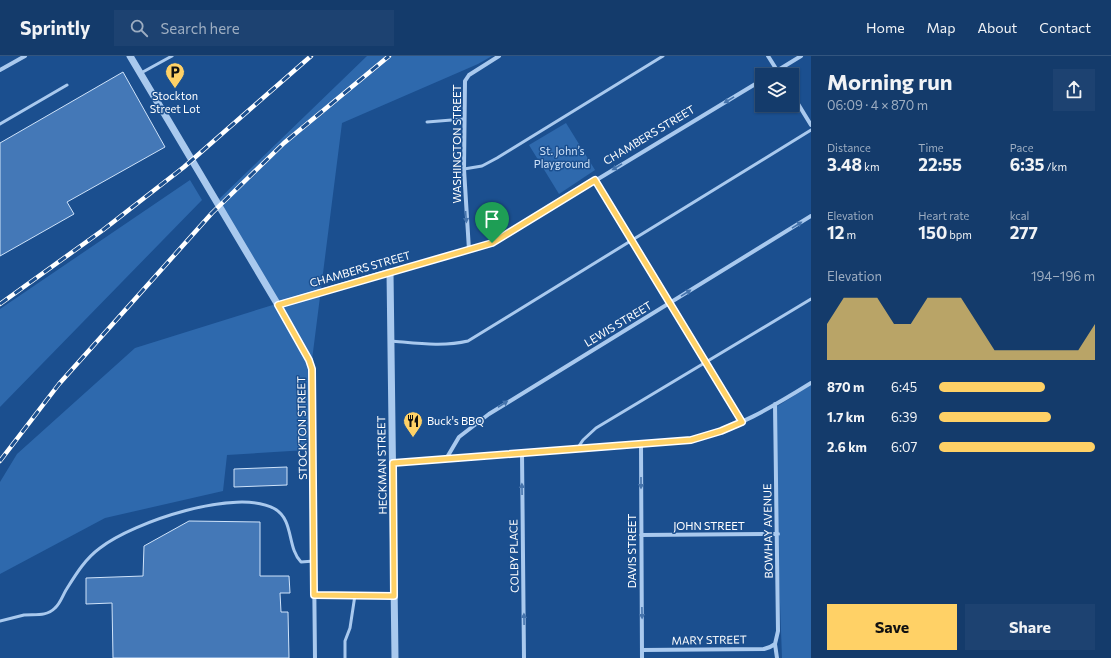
<!DOCTYPE html>
<html lang="en">
<head>
<meta charset="utf-8">
<style>
	:root { --surface:#143b6b; --page:#1d4271; --text:#f1f3f6; --muted:#9dadc1; --line:#33557e; --accent:#ffd166 }
	body { margin:0; font-family:Commissioner,sans-serif; background:var(--page); color:var(--text); height:100vh; display:flex; flex-direction:column; font-size:15px; white-space:nowrap }
	* { box-sizing:border-box; margin:0 }
	p { font-size:13px; color:var(--muted) }
	.icon { flex:none; width:22px; height:22px; fill:none; stroke:currentColor; stroke-width:2; stroke-linecap:round; stroke-linejoin:round }
	.map { position:relative; flex:1; overflow:hidden }
	.drawer { display:flex; flex-direction:column; background:var(--surface); width:300px }
	.drawer>* { flex:none }
	.controls { position:absolute; left:755px; top:12px; display:grid; gap:8px }
	.controls a { display:grid; place-items:center; width:44px; height:44px; border-radius:0px; background:var(--surface); box-shadow:0 1px 3px #0004,0 0 0 1px var(--line); font-size:20px }
	.pin { position:absolute; display:grid; place-items:center; width:34px; height:34px; color:#fff; margin:-41px -17px; border-radius:50% 50% 50% 0; rotate:-45deg; box-shadow:0 0 4px #0007 }
	.pin .icon { rotate:45deg }
	.round { display:grid; place-items:center; flex:none; width:42px; height:42px; border-radius:0px; background:var(--page) }
	.headline { display:flex; align-items:center; justify-content:space-between; height:68px; padding:0 16px }
	h1 { font-size:22px; font-weight:700; line-height:30px }
	.stats { display:grid; grid-template-columns:repeat(3,1fr); gap:6px; height:68px; padding:4px 16px }
	.stats div { display:grid; align-content:center }
	.stats b { font-size:17px; font-weight:700 }
	.stats small { font-size:11px; font-weight:400 }
	.stats p { font-size:11px }
	.chart { height:112px; padding:8px 16px }
	.chart p { display:flex; justify-content:space-between }
	.chart svg { width:100%; height:72px; margin-top:4px; fill:var(--accent); opacity:.7 }
	.cta { display:flex; gap:8px; margin-top:auto; padding:8px 16px }
	.cta a { flex:1; height:46px; border-radius:0px; background:var(--accent); color:#111; font-size:16px; font-weight:700; line-height:46px; text-align:center }
	.cta a+a { background:var(--page); color:var(--text) }
	ul { padding:0 16px; list-style:none; font-size:13px }
	li { display:grid; grid-template-columns:64px 48px 1fr; align-items:center; height:30px }
	li i { height:10px; border-radius:5px; background:var(--accent) }
	header { display:flex; align-items:center; gap:24px; box-sizing:border-box; height:56px; padding:0 20px; background:var(--surface); border-bottom:1px solid var(--line) }
	header strong { font-size:19px }
	nav { display:flex; gap:22px; margin-inline-start:auto; font-size:14px }
	.search { width:280px; height:36px; background:var(--page); display:flex; align-items:center; gap:10px; box-sizing:border-box; padding:0 14px; border-radius:0px; color:var(--muted); font-size:15px }
	main { display:flex; flex:1; min-height:0 }
	.map>svg:first-child { display:block }
</style>
</head>
<body>
<header>
<strong>Sprintly</strong>
<div class="search"><svg class="icon" aria-label="search" viewBox="0 0 24 24"><circle cx="10" cy="10" r="6"/><path d="M15 15l6 6"/></svg>Search here</div>
<nav><a>Home</a><a>Map</a><a>About</a><a>Contact</a></nav>
</header>
<main>
<div class="map">
<svg width="811" height="602" viewBox="0 0 811 602">
	<rect width="100%" height="100%" fill="#1b4f8f"/>
	<path fill="#2e69ad" d="M367 0H492L478 8 342 67 312 304 307 394 227 399 223 435 105 462 0 518V426L17 398 135 292 276 248 215 147Z
		M566 67 595 114 559 138 529 89Z
		M190 124 202 144 0 351V253Z
		M811 329V602H782L773 353Z"/>
	<path fill="#4478b7" stroke="#cfe3fa" d="M123 16 165 91 67 146 74 158 0 200V87Z
		M287 411V429L234 431V413Z
		M189 465 260 466V520H289L290 537H280L281 556H288L289 602H113L112 547 86 548V522L143 520 144 490Z"/>
	<g fill="none" stroke-linecap="round" stroke-linejoin="round">
		<path stroke="#a9c9ee" stroke-width="3" d="M141 17 172 0
			M427 66 464 63
			M0 68 67 29
			M464 113 482 110 497 102 663 0
			M391 285C416 287 443 291 468 285L811 74
			M577 393 583 384 596 372 811 243
			M0 565C8 563 16 561 24 559 35 558 46 561 55 552 60 548 63 539 66 534 76 518 85 503 100 492 133 466 238 431 275 453 294 464 287 492 301 506L314 505
			M345 602V585L350 572 355 539"/>
		<path stroke="#a9c9ee" stroke-width="4" d="M768 0 780 19
			M0 14 25 0
			M770 19 801 0
			M792 38 811 69
			M595 124 742 366
			M469 194 464 113 465 25 469 19 499 0
			M390 216 492 187 762 24
			M278 249 309 304 312 313 315 602
			M775 348 778 575 775 588 777 602
			M641 388 642 602
			M522 397 524 602
			M446 403 459 381 489 358 811 160
			M393 407 691 384C734 374 774 350 811 327
			M641 479 778 478
			M314 539 394 540
			M642 594 764 593 770 591 775 588"/>
		<path stroke="#a9c9ee" stroke-width="7" d="M130 0 278 249 390 216 395 602"/>
		<defs>
			<path id="rail" d="M0 248 103 174 184 111 311 0
				M0 405 59 328 212 157 284 87 389 0"/>
		</defs>
		<use href="#rail" stroke="#fff" stroke-width="4.5"/>
		<use href="#rail" stroke="#1b4f8f" stroke-width="3" stroke-dasharray="9" stroke-linecap="butt"/>
	</g>
	<defs><path id="oneway-solid" d="M-6-.8H1V-3.2L6.5 0L1 3.2V.8H-6Z"/></defs>
	<g fill="#4674ac">
		<use href="#oneway-solid" transform="translate(729 44) rotate(149)"/>
		<use href="#oneway-solid" transform="translate(617 111) rotate(149)"/>
		<use href="#oneway-solid" transform="translate(466 161) rotate(86)"/>
		<use href="#oneway-solid" transform="translate(797 169) rotate(-32)"/>
		<use href="#oneway-solid" transform="translate(686 237) rotate(-32)"/>
		<use href="#oneway-solid" transform="translate(503 348) rotate(-33)"/>
		<use href="#oneway-solid" transform="translate(641 427) rotate(90)"/>
		<use href="#oneway-solid" transform="translate(522 433) rotate(-91)"/>
		<use href="#oneway-solid" transform="translate(642 557) rotate(89)"/>
		<use href="#oneway-solid" transform="translate(524 563) rotate(-91)"/>
	</g>
	<g fill="none" stroke-linecap="round" stroke-linejoin="round">
		<defs>
			<path id="route" d="M595 124 742 366 721 375 691 384 393 407 394 540 314 539 312 313 309 304 278 249 492 187Z"/>
		</defs>
		<use href="#route" stroke="#fff" stroke-width="8"/>
		<use href="#route" stroke="#ffd166" stroke-width="5"/>
	</g>
	<defs>
		<symbol id="parking-pin" viewBox="-11 -11 22 30"><path d="M0 17L-7.5 6A9.5 9.5 0 1 1 7.5 6Z" fill="#ffd166" stroke="#1b4f8f"/><path d="M-3.5-5.5H1a3.5 3.5 0 0 1 0 7H-1V5.5H-3.5ZM-1-3.4V-.6H.8a1.4 1.4 0 0 0 0-2.8Z" fill="#111"/></symbol>
		<symbol id="restaurant-pin" viewBox="-11 -11 22 30"><path d="M0 17L-7.5 6A9.5 9.5 0 1 1 7.5 6Z" fill="#ffd166" stroke="#1b4f8f"/><path d="M-5-6h1v4h1v-4h1v4h1v-4h1v5L-1.5 .5V6h-2V.5L-5-1ZM5-6V6H3V1.5H1.5Q1.5-4 5-6Z" fill="#111"/></symbol>
	</defs>
	<g fill-rule="evenodd">
		<use href="#parking-pin" x="164" y="5" width="22" height="30"/>
		<use href="#restaurant-pin" x="402" y="354" width="22" height="30"/>
	</g>
	<g text-anchor="middle" stroke-width="3" stroke-linejoin="round" paint-order="stroke">
		<g font-size="11" fill="#fff" stroke="#1b4f8f">
			<text x="175" y="44">Stockton<tspan x="175" dy="13">Street Lot</tspan></text>
			<text x="427" y="369" text-anchor="start">Buck's BBQ</text>
		</g>
		<g font-size="11" fill="#fff" stroke="#1b4f8f">
			<text transform="translate(649 79) rotate(-31)" y="4">CHAMBERS STREET</text>
			<text transform="translate(457 88) rotate(-90)" y="4">WASHINGTON STREET</text>
			<text transform="translate(360 213) rotate(-16)" y="4">CHAMBERS STREET</text>
			<text transform="translate(618 268) rotate(-31)" y="4">LEWIS STREET</text>
			<text transform="translate(302 372) rotate(-91)" y="4">STOCKTON STREET</text>
			<text transform="translate(382 409) rotate(-91)" y="4">HECKMAN STREET</text>
			<text x="709" y="474">JOHN STREET</text>
			<text transform="translate(768 475) rotate(-91)" y="4">BOWHAY AVENUE</text>
			<text transform="translate(632 495) rotate(-90)" y="4">DAVIS STREET</text>
			<text transform="translate(514 500) rotate(-91)" y="4">COLBY PLACE</text>
			<text transform="translate(709 584) rotate(-1)" y="4">MARY STREET</text>
		</g>
		<g font-size="11" fill="#cfe3fa" stroke="#1b4f8f">
			<text x="562" y="99">St. John’s<tspan x="562" dy="13">Playground</tspan></text>
		</g>
	</g>
</svg>
<div class="controls">
<a><svg class="icon" aria-label="layers" viewBox="0 0 24 24"><path d="M12 4l9 5-9 5-9-5zM3 14l9 5 9-5"/></svg></a>
</div>
<div class="pin" style="left:492px;top:187px;background:#1e9e55"><svg class="icon" aria-label="arrive" viewBox="0 0 24 24"><path d="M6 21V4h12l-3 4 3 4H6"/></svg></div>
</div>
<section class="drawer">
<div class="headline"><div><h1>Morning run</h1><p>06:09 · 4 × 870 m</p></div><a class="round"><svg class="icon" aria-label="share" viewBox="0 0 24 24"><path d="M12 15V3M7 8l5-5 5 5M5 13v7h14v-7"/></svg></a></div>
<div class="stats">
<div><p>Distance</p><b>3.48<small> km</small></b></div>
<div><p>Time</p><b>22:55</b></div>
<div><p>Pace</p><b>6:35<small> /km</small></b></div>
</div>
<div class="stats">
<div><p>Elevation</p><b>12<small> m</small></b></div>
<div><p>Heart rate</p><b>150<small> bpm</small></b></div>
<div><p>kcal</p><b>277</b></div>
</div>
<div class="chart"><p><span>Elevation</span>194–196 m</p>
<svg viewBox="0 0 160 44" preserveAspectRatio="none"><path d="M0 44V22L10 6L20 6L30 6L40 22L50 22L60 6L70 6L80 6L90 22L100 38L110 38L120 38L130 38L140 38L150 38L160 22V44z"/></svg>
</div>
<ul>
<li><b>870 m</b>6:45<i style="width:68%"></i></li>
<li><b>1.7 km</b>6:39<i style="width:72%"></i></li>
<li><b>2.6 km</b>6:07<i style="width:100%"></i></li>
</ul>
<div class="cta"><a>Save</a><a>Share</a></div>
</section>
</main>
</body>
</html>
